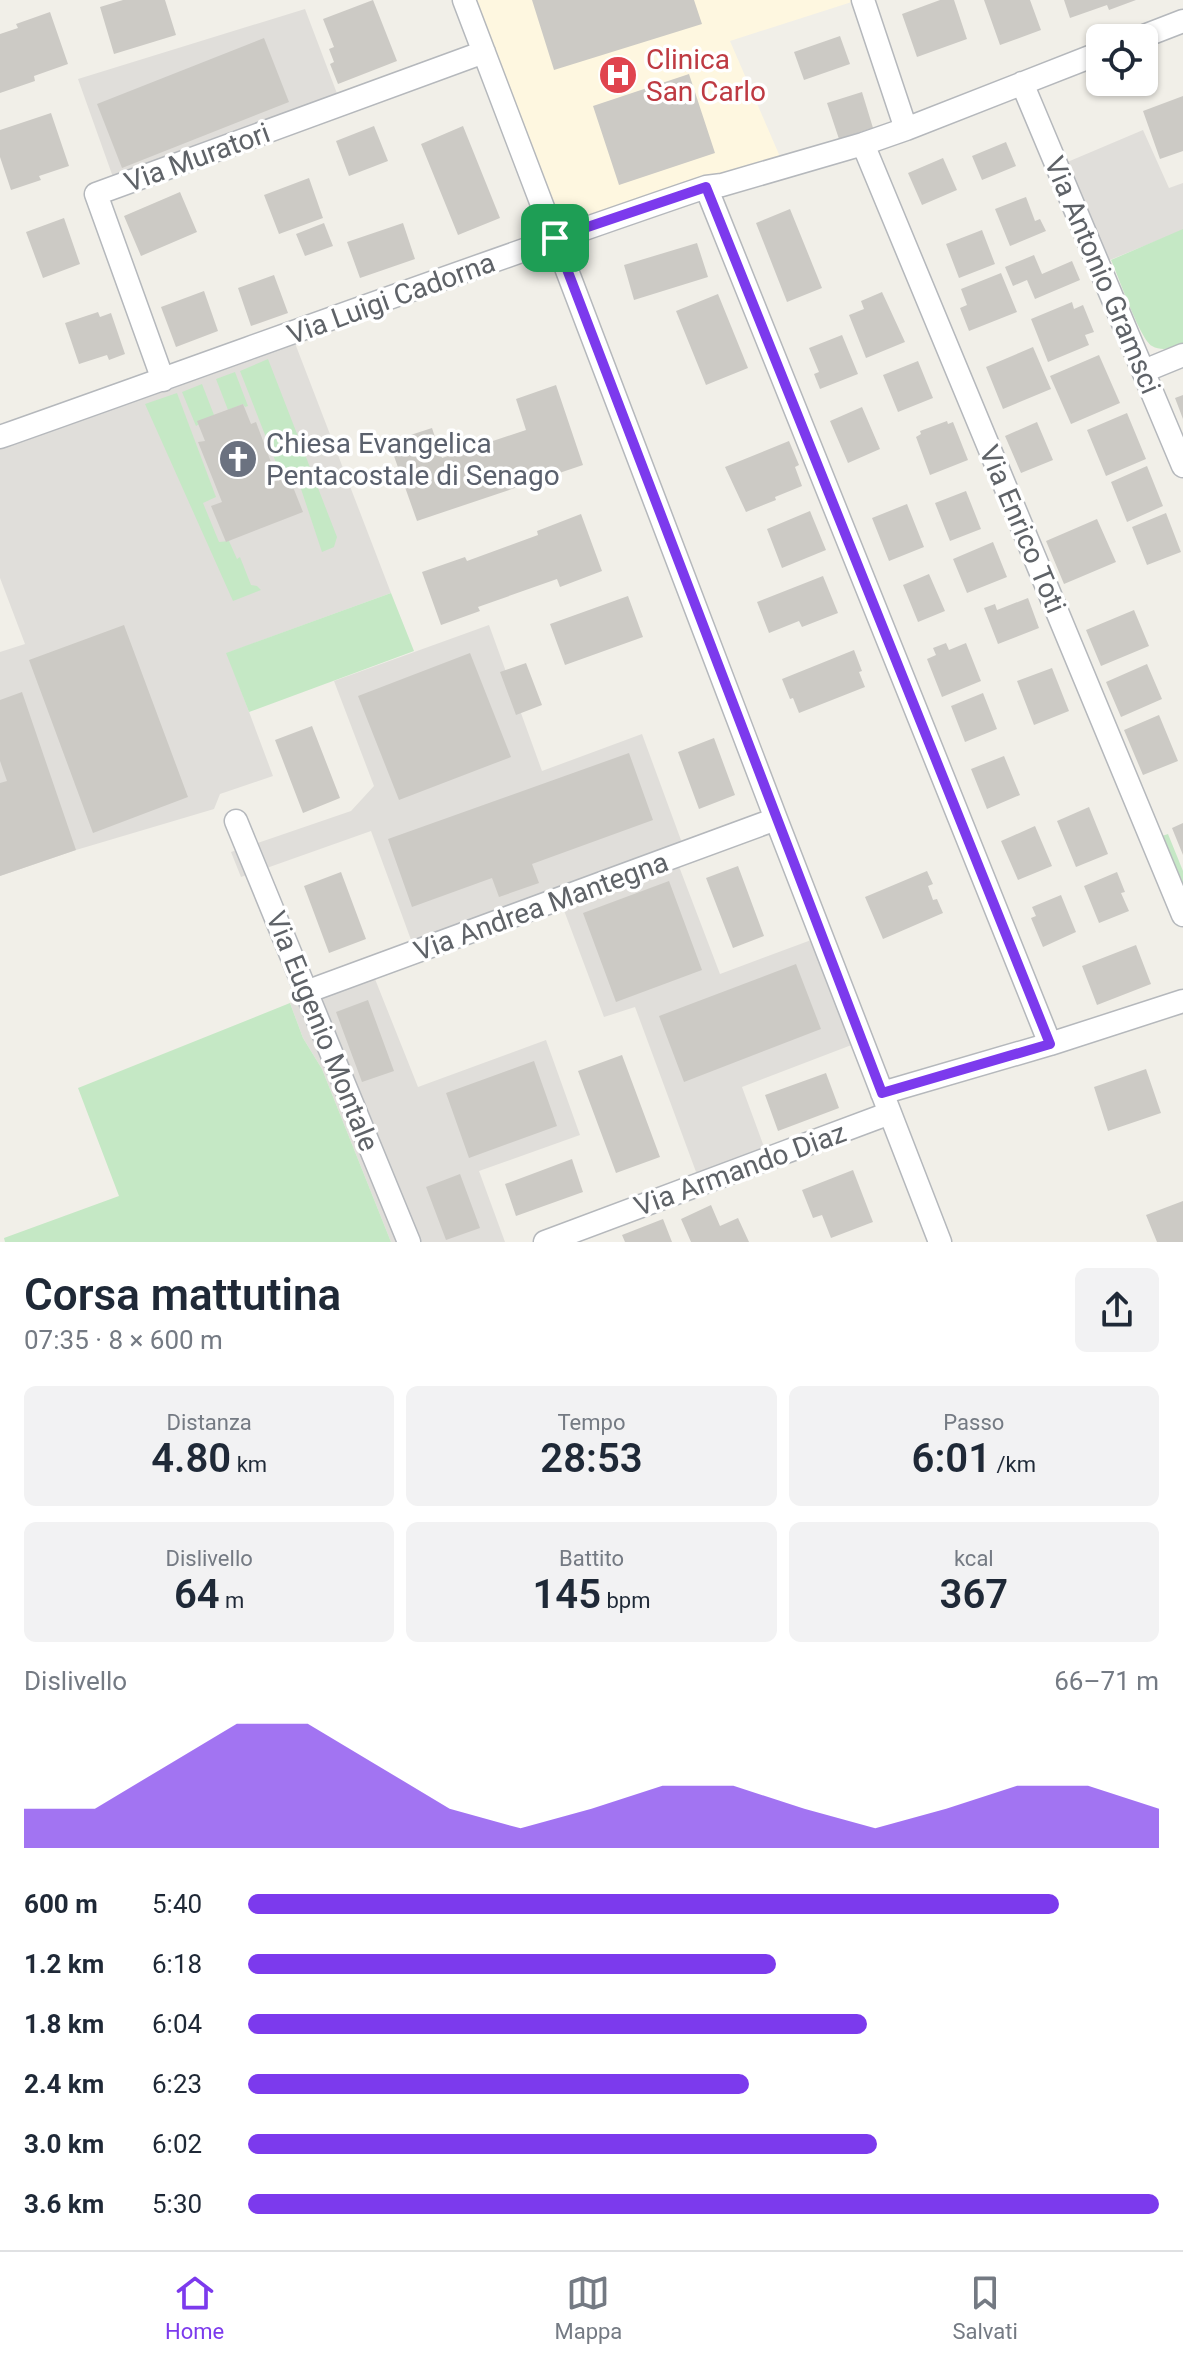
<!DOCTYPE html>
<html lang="it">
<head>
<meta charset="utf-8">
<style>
	:root { --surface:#fff; --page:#f2f2f3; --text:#1f2937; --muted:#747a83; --line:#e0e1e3; --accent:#7c3aed }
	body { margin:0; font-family:Roboto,sans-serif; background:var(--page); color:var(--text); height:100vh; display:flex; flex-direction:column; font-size:30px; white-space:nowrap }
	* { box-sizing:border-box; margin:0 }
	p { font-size:26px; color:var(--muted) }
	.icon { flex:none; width:44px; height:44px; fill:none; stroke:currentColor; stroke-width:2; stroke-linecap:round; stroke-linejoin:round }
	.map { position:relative; height:1242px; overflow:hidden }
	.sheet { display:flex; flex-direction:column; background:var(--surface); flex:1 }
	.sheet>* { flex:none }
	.buttons { position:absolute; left:1086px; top:24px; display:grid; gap:16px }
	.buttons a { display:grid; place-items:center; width:72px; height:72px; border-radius:12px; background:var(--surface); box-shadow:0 2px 6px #0004; font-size:40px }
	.pin { position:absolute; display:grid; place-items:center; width:68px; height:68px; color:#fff; margin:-34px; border-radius:16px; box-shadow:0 4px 12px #0006 }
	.round { display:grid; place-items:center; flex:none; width:84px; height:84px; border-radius:12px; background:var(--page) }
	.headline { display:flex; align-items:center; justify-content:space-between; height:136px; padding:0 24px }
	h1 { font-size:44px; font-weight:600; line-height:60px }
	.metrics { display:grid; grid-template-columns:repeat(3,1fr); gap:12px; height:136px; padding:8px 24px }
	.metrics div { display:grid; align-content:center; border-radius:12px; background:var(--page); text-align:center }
	.metrics b { font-size:40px; font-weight:600 }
	.metrics small { font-size:22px; font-weight:400 }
	.metrics p { font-size:22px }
	.chart { height:224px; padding:16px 24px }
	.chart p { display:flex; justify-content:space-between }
	.chart svg { width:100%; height:144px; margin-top:8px; fill:var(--accent); opacity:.7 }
	ul { padding:0 24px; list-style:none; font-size:26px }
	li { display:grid; grid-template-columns:128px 96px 1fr; align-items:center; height:60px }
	li i { height:20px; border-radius:10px; background:var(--accent) }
	.menu { display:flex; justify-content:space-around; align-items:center; height:112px; border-top:2px solid var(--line); background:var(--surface); font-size:22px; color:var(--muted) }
	.menu a { display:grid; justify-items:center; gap:4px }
	.menu .selected { color:var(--accent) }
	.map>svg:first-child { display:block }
</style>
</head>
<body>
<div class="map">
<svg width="1183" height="1242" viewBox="0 0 1183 1242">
	<rect width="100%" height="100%" fill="#f1efe8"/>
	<path fill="#fef7e0" d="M473 0H858L730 41 784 166 559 234Z"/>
	<path fill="#e0deda" d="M305 9 341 104 119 194 78 79Z
		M1143 130 1169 188 1183 183V230L1100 264 1058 166Z
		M293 338 391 593 227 653 273 776 220 794 214 809 76 850 0 876V652L25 644 0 578V442Z
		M489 625 542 771 642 734 685 851 675 856 720 974 822 936 862 1041 742 1087 767 1155 699 1180 635 1007 604 1017 559 897 414 948 371 831 241 877 231 852 351 811 374 786 334 681Z
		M373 974 418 1087 546 1040 580 1135 479 1171 505 1242H391L322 1069 303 1038 290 1003Z"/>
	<path fill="#c5e8c5" d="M1183 229V343C1173 348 1163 352 1152 346 1140 339 1118 275 1111 260Z
		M268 359 337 537 334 547 322 552 294 468 280 473 240 371Z
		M235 372 248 406 245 407 243 404 228 410 216 379Z
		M202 384 214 415 196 426 182 392Z
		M177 393 216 497 203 503 219 542 229 541 237 559 240 557 251 585 257 586 261 590 233 601 145 404Z
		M391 593 414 651 249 712 226 653Z
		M1168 834 1183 871V888L1162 836Z
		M290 1003 303 1038 322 1069 391 1242H5L4 1238 119 1196 78 1088Z"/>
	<path fill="#cccac5" d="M123 0H165L176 35 114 54 100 7Z
		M373 0 397 61 338 84 330 64 334 62 329 49 334 47 323 19Z
		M532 0H694L702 24 554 70Z
		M940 0H954L967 39 917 57 902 14Z
		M984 0H1030L1041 30 1000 45Z
		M1064 0H1136L1109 10 1107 5 1070 18Z
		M50 12 68 64 34 76 35 81 0 93V34L18 28 16 24Z
		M840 36 850 64 804 80 794 52Z
		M264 38 289 102 122 168 97 104Z
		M689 74 715 153 619 185 593 106Z
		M862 92 873 128 839 139 827 103Z
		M1183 96V151L1160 159 1143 111Z
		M51 113 69 166 39 176 41 180 11 190 0 157V130Z
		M374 126 388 161 349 176 336 141Z
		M463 126 500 218 458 235 421 144Z
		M1006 142 1016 166 982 180 972 156Z
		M943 158 957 190 922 205 908 173Z
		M309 178 323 218 279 234 264 195Z
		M180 192 197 232 141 256 124 216Z
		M1026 197 1035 221 1040 219 1046 231 1010 246 995 209Z
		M790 209 822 288 787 302 756 223Z
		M64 218 80 264 43 278 26 232Z
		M324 223 333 246 305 256 296 234Z
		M403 223 415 259 360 278 347 242Z
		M982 230 995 264 959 278 946 244Z
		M697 243 708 277 634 300 624 265Z
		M1034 255 1042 274 1072 261 1080 280 1035 299 1027 280 1013 286 1005 267Z
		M1001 273 1017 312 969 331 960 308 967 305 961 289Z
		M274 275 288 313 251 326 238 288Z
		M204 291 218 331 176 347 161 307Z
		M882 292 905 342 866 358 849 315 864 309 861 301Z
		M718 294 748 368 706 385 676 311Z
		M1072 302 1074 309 1083 305 1094 332 1085 335 1089 345 1048 362 1031 319Z
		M98 312 100 317 111 313 125 354 109 360 107 355 79 364 65 323Z
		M842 335 858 374 820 389 814 374 819 372 809 348Z
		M1033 347 1051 389 1003 409 986 367Z
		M1099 355 1120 403 1071 424 1050 376Z
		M918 361 933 398 898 412 883 375Z
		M556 385 583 465 417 521 389 442 432 428 442 458 526 430 516 399Z
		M1183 395V419L1175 398Z
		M243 404 251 424 256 422 278 481 289 477 303 512 226 542 211 506 222 502 198 442 205 441 197 421Z
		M862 407 880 449 848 463 830 421Z
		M1127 413 1146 459 1106 476 1087 430Z
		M947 421 948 424 953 422 968 460 930 475 916 437 921 434 920 431Z
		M1037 422 1053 460 1021 473 1005 436Z
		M789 441 799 465 795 467 802 486 775 497 776 500 746 512 725 467Z
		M1147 466 1163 506 1127 522 1111 482Z
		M966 491 981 529 950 541 935 503Z
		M907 504 924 547 889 561 872 518Z
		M810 511 826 550 782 568 767 529Z
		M1166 513 1181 552 1147 565 1132 527Z
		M581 514 602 571 560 587 557 579 478 607 480 611 441 625 422 572 465 557 467 561 538 535 537 531Z
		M1097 519 1116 562 1064 584 1046 541Z
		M993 542 1007 577 967 593 953 559Z
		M929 574 945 611 918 622 903 585Z
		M823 576 838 613 802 627 799 621 769 633 757 602Z
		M628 596 643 637 565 665 550 624Z
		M1028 598 1039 628 998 644 984 608 995 604 997 610Z
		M1134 610 1149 646 1101 666 1086 630Z
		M124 625 188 797 93 833 29 660Z
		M946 643 949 650 966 643 981 681 942 697 927 659 936 655 933 648Z
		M854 650 862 671 859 672 865 687 799 713 793 698 790 699 782 679Z
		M470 653 511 757 399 800 358 696Z
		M526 663 542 705 516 715 500 672Z
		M1147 664 1162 699 1121 717 1106 682Z
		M1052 668 1069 711 1034 725 1017 681Z
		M22 692 76 850 0 876V783L7 781 0 761V700Z
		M983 693 997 729 965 742 951 706Z
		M1159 715 1178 761 1143 775 1124 730Z
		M312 726 340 798 303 813 275 740Z
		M714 738 735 795 699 809 678 752Z
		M629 753 653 820 532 864 539 883 499 897 492 878 412 907 388 839Z
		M1004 756 1020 795 987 809 971 769Z
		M1089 807 1108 854 1076 867 1057 821Z
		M1183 823V855L1172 828Z
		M1035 826 1052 866 1018 880 1001 841Z
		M738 866 764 936 733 948 706 878Z
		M927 871 933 884 928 886 933 900 937 899 943 913 883 939 865 897Z
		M341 872 366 939 329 953 304 886Z
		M1117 872 1125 892 1121 893 1129 911 1099 923 1084 886Z
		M669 881 702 970 616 1002 583 913Z
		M1061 895 1076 932 1043 947 1031 918 1036 916 1032 907Z
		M1136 945 1151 984 1097 1005 1082 966Z
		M796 964 821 1029 684 1082 659 1016Z
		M368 1000 394 1071 362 1082 336 1012Z
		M622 1055 660 1157 616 1173 578 1071Z
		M534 1061 557 1126 469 1158 446 1093Z
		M1146 1069 1161 1113 1108 1131 1094 1087Z
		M826 1073 839 1108 778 1131 765 1095Z
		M572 1159 583 1192 516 1216 505 1184Z
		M853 1170 873 1222 831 1238 822 1215 813 1218 802 1190Z
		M460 1174 480 1228 446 1240 426 1187Z
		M1183 1201V1242H1157L1146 1215Z
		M711 1205 720 1226 738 1218 749 1242H691L681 1219Z
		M663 1219 672 1242H625L622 1235Z"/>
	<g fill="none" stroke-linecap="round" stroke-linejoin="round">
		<defs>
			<path id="minor" d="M464 0 776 819 940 1242
				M863 0 906 129
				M1139 38 1183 21
				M1022 83 1183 466
				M863 144 1183 915
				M706 187 1050 1044
				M1144 371 1183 355
				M163 380 96 194 484 52
				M0 437C235 354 470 267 706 187L722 185 863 144 906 129 1100 53
				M236 821 409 1242
				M306 992 776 819
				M882 1093 1050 1044 1183 1001
				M545 1242 890 1113"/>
		</defs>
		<use href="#minor" stroke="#b5b8bc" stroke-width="25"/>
		<use href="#minor" stroke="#fff" stroke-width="22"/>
	</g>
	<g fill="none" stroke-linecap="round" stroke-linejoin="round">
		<defs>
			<path id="route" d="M706 187 1044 1029 1050 1044 882 1093 555 238Z"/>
		</defs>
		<use href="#route" stroke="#fff" stroke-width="16"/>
		<use href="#route" stroke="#7c3aed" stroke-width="10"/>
	</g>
	<defs>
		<symbol id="hospital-disc" viewBox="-11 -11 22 22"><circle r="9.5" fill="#e0444e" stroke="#fff"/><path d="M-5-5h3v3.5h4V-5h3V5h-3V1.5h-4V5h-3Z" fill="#fff"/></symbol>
		<symbol id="church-disc" viewBox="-11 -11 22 22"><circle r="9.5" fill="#6b7280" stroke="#fff"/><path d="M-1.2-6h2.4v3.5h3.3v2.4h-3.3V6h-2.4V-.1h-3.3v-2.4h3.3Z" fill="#fff"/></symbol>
	</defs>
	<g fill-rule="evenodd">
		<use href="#hospital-disc" x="596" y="53" width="44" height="44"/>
		<use href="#church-disc" x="216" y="437" width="44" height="44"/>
	</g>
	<g text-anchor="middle" stroke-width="7" stroke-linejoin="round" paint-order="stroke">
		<g font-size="28" fill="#be3a42" stroke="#fff" text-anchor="start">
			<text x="646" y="69">Clinica<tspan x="646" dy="32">San Carlo</tspan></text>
		</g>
		<g font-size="28" fill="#5f6368" stroke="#fff">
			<text transform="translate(197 157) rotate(-20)" y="10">Via Muratori</text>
			<text transform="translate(1103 275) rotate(67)" y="10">Via Antonio Gramsci</text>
			<text transform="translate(391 298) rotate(-20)" y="10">Via Luigi Cadorna</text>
			<text transform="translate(1023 529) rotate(67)" y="10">Via Enrico Toti</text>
			<text transform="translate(541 906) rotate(-20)" y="10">Via Andrea Mantegna</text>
			<text transform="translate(323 1031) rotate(68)" y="10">Via Eugenio Montale</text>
			<text transform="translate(740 1169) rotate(-20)" y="10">Via Armando Diaz</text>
		</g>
		<g font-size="28" fill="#5b616d" stroke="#fff" text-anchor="start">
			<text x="266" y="453">Chiesa Evangelica<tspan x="266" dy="32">Pentacostale di Senago</tspan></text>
		</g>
	</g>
</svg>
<div class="buttons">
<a><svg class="icon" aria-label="locate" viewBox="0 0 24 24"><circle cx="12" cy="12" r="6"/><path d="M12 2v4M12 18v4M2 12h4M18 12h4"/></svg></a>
</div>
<div class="pin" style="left:555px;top:238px;background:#1e9e55"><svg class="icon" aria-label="arrive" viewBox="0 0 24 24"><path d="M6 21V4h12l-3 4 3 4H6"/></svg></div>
</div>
<section class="sheet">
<div class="headline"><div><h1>Corsa mattutina</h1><p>07:35 · 8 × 600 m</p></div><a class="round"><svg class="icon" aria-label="share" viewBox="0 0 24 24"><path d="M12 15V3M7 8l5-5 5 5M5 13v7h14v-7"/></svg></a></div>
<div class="metrics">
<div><p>Distanza</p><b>4.80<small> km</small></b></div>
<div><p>Tempo</p><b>28:53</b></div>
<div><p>Passo</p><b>6:01<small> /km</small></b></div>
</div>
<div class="metrics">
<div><p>Dislivello</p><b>64<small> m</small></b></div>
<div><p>Battito</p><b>145<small> bpm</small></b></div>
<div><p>kcal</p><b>367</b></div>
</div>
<div class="chart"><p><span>Dislivello</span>66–71 m</p>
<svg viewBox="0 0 160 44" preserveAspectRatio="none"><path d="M0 44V32L10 32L20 19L30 6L40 6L50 19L60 32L70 38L80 32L90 25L100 25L110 32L120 38L130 32L140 25L150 25L160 32V44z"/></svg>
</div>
<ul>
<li><b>600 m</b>5:40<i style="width:89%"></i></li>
<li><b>1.2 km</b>6:18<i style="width:58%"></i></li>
<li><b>1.8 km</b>6:04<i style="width:68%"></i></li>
<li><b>2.4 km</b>6:23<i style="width:55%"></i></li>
<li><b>3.0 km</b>6:02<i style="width:69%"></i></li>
<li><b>3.6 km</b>5:30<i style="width:100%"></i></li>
</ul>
</section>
<nav class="menu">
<a class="selected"><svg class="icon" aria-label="home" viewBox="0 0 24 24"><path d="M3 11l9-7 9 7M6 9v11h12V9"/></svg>Home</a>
<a><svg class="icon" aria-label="map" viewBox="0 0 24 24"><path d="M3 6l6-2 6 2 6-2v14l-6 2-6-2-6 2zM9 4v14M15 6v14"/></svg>Mappa</a>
<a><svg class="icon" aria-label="saved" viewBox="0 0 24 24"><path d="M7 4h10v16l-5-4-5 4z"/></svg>Salvati</a>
</nav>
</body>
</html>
